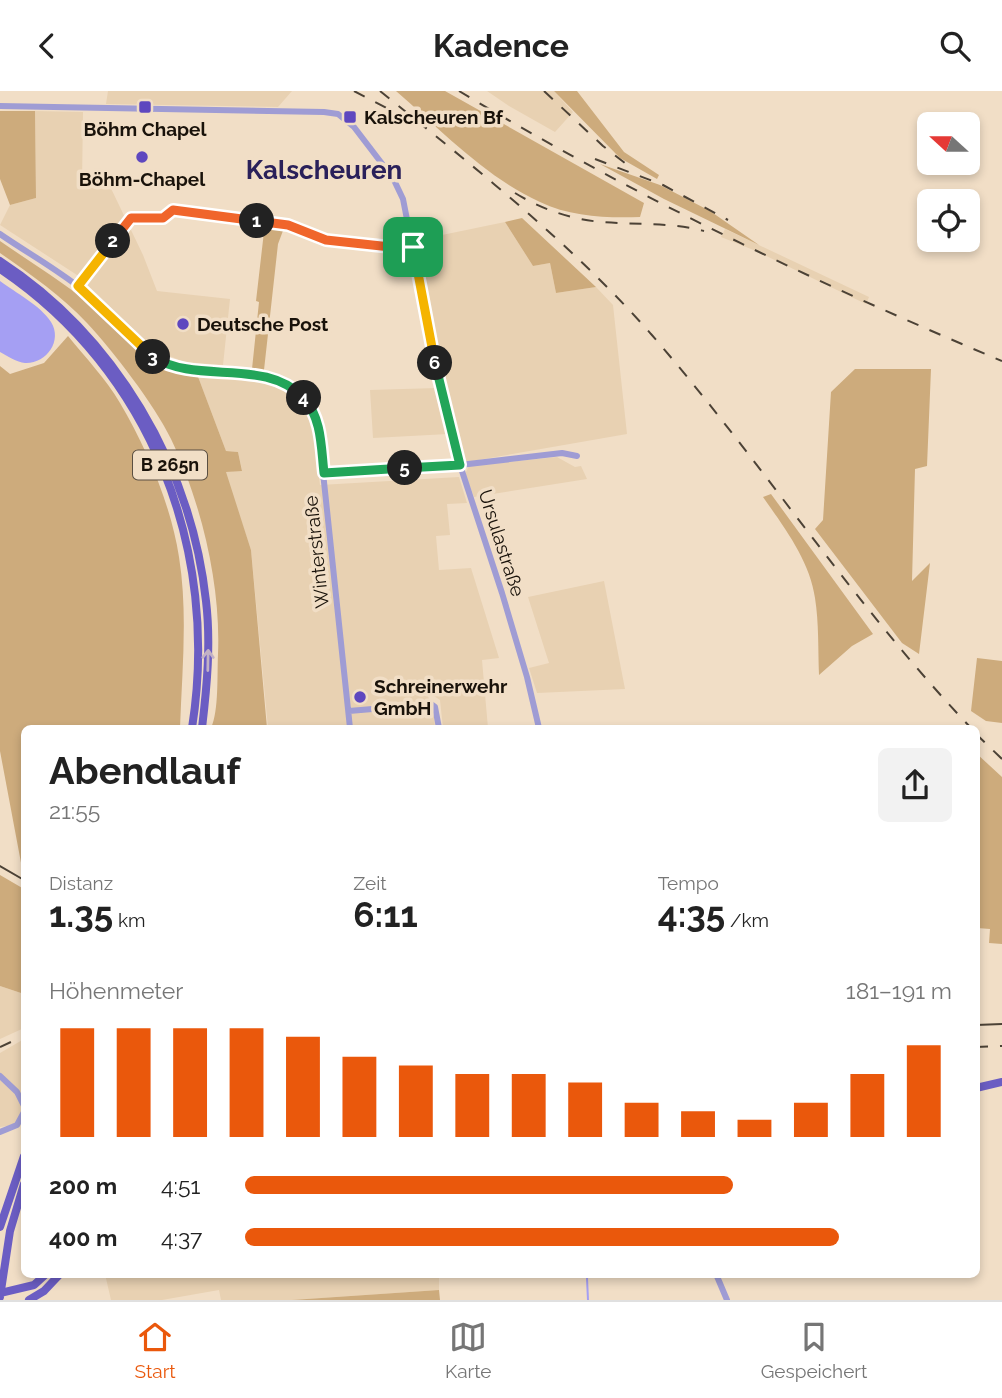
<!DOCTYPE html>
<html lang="de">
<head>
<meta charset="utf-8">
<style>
	:root { --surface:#fff; --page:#f2f2f2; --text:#222; --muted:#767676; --line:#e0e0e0; --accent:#ea580c }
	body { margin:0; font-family:Raleway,sans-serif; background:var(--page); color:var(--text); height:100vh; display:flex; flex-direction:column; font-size:26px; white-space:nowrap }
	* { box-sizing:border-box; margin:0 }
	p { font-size:23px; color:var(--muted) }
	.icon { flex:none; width:38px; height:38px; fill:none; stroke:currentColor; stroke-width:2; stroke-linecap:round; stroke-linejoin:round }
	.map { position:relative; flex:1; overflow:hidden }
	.drawer { position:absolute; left:21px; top:634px; width:959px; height:553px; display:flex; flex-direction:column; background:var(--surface); border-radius:10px; box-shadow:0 4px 10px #0003 }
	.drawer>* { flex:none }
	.needle { width:46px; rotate:291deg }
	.buttons { position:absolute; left:917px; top:21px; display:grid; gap:14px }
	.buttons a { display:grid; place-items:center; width:63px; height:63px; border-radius:10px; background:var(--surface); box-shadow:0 4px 10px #0003; font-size:35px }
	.pin { position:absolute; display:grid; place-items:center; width:60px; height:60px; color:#fff; margin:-30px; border-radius:14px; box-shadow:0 4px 10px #0006 }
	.km { position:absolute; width:35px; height:35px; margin:-18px; border-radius:50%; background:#222; color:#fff; font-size:19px; line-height:35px; text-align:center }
	.round { display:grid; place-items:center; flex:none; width:74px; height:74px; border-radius:10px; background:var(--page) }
	.overview { display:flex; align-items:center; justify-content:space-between; height:119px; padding:0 28px }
	h1 { font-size:38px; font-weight:700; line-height:52px }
	.figures { display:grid; grid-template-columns:repeat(3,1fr); gap:10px; height:119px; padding:7px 28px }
	.figures div { display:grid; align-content:center }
	.figures b { font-size:35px; font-weight:700 }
	.figures small { font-size:19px; font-weight:400 }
	.figures p { font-size:19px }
	.chart { height:196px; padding:14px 28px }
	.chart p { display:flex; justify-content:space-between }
	.chart svg { width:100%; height:126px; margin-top:7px; stroke:var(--accent); stroke-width:6 }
	ul { padding:0 28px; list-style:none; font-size:23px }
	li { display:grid; grid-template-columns:112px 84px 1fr; align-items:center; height:52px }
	li i { height:18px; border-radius:9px; background:var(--accent) }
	header { display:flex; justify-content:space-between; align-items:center; height:91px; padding:0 28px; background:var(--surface); font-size:32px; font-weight:700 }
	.tab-bar { display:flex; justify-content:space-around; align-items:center; height:98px; border-top:2px solid var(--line); background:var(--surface); font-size:19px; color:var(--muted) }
	.tab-bar a { display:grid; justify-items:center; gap:4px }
	.tab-bar .active { color:var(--accent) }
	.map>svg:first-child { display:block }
</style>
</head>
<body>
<header><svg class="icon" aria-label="back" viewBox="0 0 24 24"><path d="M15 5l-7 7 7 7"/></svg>Kadence<svg class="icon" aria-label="search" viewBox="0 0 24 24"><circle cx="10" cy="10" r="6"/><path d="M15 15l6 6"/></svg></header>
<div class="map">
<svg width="1002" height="1209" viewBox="0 0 1002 1209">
	<rect width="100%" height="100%" fill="#f1dec6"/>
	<path fill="#e8d1b2" d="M108 0H292L278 16 106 13Z
		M487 0H554L573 21 555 41 509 15Z
		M35 20 83 21 82 93 106 87 143 164 157 200 230 208 223 274 184 271 155 259 77 184 0 134 10 114 36 107Z
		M505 131 533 175 550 172 556 202 596 196 613 214 627 343 467 371 461 367 440 280 418 149Z
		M725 138 869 206 866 213 756 160 721 146Z
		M197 283 265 291 293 303 308 321 312 329 320 394 459 386 467 412 447 413 450 444 436 445 439 479 471 477 499 567 482 569 488 637H443L440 609 434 605H428L434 623 435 637H268L251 459 225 381 242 379 238 361 226 360Z
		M437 297 448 343 373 347 370 299Z
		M557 366 575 376 581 375 587 388 474 406 465 383 469 375Z
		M604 490 625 598 537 602 529 577 549 572 528 506Z
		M0 895 24 903V937L0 948Z
		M24 948V1019L14 1034 0 1036V962Z
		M105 1183H439V1199L292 1209H221L219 1199 162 1209H111Z"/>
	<path fill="#cdab7c" d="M396 0H445L644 112 640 126C607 127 571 126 540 111 485 86 441 39 396 0Z
		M554 0H577L624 61 659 84 657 88 620 67Z
		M0 20H35L36 107 10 114 0 88Z
		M600 73 660 94 710 120 759 154 664 108Z
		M522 127 596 196 556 202 550 172 533 175 505 131Z
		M265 132 284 137 278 153 264 279 252 278 259 211 256 210Z
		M0 150C33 173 70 195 100 222 139 255 140 276 197 283L226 360 238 361 242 380 226 381 251 459 267 637H211C219 620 217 583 218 563 221 493 201 411 171 348 154 313 113 260 87 232 62 205 30 183 0 162Z
		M68 245C85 266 106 288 120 312 147 358 171 414 179 466 188 522 182 581 180 637H24V778L22 777 0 660V275L10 283 44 272Z
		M855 278H931L927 375 915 378 912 490 930 472 919 563 902 552 815 438 823 429 831 301Z
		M771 403 873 543 852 555 819 584C818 559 819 532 815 507 810 470 784 436 763 406Z
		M977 567 1002 570V632L986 630 971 620Z
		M976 662 1002 686V853L989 852 990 838 977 837Z
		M0 784 24 798V903L0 895Z
		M439 1199 440 1209H292Z"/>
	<path fill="#a59ff3" d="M0 190C16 202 40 214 51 231 63 250 46 273 25 272 17 271 7 265 0 261Z"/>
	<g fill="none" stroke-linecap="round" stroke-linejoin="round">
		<path stroke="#a59ff3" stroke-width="2" d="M587 1187 588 1209"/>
		<path stroke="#9f9cd4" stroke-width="6" d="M0 15 324 21 338 23 354 36 393 87 403 108 435 272 460 374 502 502 527 586 539 637
			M0 143C29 163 62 181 89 204 111 224 137 262 165 272 218 292 296 263 318 334L350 637
			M78 195 131 127H163L168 121 174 119 288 134 325 149 409 158 413 156
			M324 382 460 374 562 362 577 365
			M349 620 431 613 435 616 439 637
			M0 985 17 1001 24 1015
			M0 1041 17 1034 24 1021
			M716 1183 727 1209"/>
		<path stroke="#6b5dc3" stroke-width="8" d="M0 170C115 245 191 374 206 510 211 552 207 595 202 637
			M0 178C152 280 220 460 192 637
			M976 997 1002 991
			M0 1136 24 1065
			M0 1202 34 1194 46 1183
			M0 1206 10 1140 24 1093
			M29 1209 44 1200 60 1183"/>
		<path stroke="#4c4236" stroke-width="2" d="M0 775 24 789
			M976 934 1002 933"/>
		<path stroke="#4c4236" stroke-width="2" stroke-dasharray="12 12" stroke-linecap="butt" d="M354 0 396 22
			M380 0C474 76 571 152 651 243 762 371 854 514 971 637
			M459 0C632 104 816 192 1002 270
			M544 0 603 55 630 76
			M595 68 663 94 728 129
			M515 102C541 118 570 128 601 131 636 134 670 131 704 140
			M976 643 1002 668
			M0 956 24 945
			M976 956 1002 955"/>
	</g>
	<defs><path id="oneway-shaft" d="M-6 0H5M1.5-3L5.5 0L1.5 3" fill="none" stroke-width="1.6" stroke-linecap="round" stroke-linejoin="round" transform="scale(1.75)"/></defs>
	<use stroke="#c2b1c5" href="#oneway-shaft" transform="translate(208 569) rotate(-89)"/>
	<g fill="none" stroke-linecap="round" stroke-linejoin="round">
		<defs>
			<path id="split-1" d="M257 130 288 134 326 149 409 158 413 156"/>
			<path id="split-2" d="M113 150 131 127H163L173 119 257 130"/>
			<path id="split-3" d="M113 150 78 195 153 266"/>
			<path id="split-4" d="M153 266C198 294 265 266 304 307"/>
			<path id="split-5" d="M304 307C322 328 321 356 324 382L405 377"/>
			<path id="split-6" d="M405 377 460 374 435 272"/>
			<path id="split-7" d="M413 156 435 272"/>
		</defs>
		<use href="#split-1" stroke="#fff" stroke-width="14"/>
		<use href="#split-2" stroke="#fff" stroke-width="14"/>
		<use href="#split-3" stroke="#fff" stroke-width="14"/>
		<use href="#split-4" stroke="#fff" stroke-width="14"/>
		<use href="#split-5" stroke="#fff" stroke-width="14"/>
		<use href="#split-6" stroke="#fff" stroke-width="14"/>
		<use href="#split-7" stroke="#fff" stroke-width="14"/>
		<use href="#split-1" stroke="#f0652b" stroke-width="9"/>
		<use href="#split-2" stroke="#f0652b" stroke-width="9"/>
		<use href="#split-3" stroke="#f5b400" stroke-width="9"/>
		<use href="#split-4" stroke="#22a559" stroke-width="9"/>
		<use href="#split-5" stroke="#22a559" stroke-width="9"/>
		<use href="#split-6" stroke="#22a559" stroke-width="9"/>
		<use href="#split-7" stroke="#f5b400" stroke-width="9"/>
	</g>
	<g fill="#5e47bf" stroke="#f1dec6" stroke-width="2.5">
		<rect x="138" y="9" width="14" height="14" rx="3.5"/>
		<rect x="343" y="19" width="14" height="14" rx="3.5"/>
		<circle cx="142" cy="66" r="7"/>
		<circle cx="183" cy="233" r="7"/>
		<circle cx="360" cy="606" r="7"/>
	</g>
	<g text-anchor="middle" stroke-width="7" stroke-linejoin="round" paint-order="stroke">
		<rect fill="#f1dec6" stroke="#5a4f42" stroke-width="2" x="133" y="359.5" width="74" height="29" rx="5"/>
		<g font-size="18" font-weight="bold" fill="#19120a">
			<text x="170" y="380">B 265n</text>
		</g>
		<g font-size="19" font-weight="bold" fill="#19120a" stroke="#f1dec6" text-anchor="start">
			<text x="364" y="33">Kalscheuren Bf</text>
			<text x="145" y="45" text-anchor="middle">Böhm Chapel</text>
			<text x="142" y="95" text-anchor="middle">Böhm-Chapel</text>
			<text x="197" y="240">Deutsche Post</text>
			<text x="374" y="602">Schreinerwehr<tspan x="374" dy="22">GmbH</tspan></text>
		</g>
		<g font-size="19" fill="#19120a" stroke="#f1dec6">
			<text transform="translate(502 452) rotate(72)" y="7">Ursulastraße</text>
			<text transform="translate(316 461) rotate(-96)" y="7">Winterstraße</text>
		</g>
		<g font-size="26" font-weight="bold" fill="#2a205a" stroke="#f1dec6">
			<text x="324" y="88">Kalscheuren</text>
		</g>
	</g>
</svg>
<div class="buttons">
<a><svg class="needle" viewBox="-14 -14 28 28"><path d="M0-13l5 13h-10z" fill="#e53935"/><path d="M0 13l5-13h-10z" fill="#767676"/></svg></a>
<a><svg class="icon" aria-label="locate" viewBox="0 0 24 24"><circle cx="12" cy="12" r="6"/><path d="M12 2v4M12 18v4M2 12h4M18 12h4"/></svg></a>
</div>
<div class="pin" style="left:413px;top:156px;background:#1e9e55"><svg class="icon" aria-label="arrive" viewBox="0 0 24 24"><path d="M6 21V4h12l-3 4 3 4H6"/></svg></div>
<b class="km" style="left:257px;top:130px">1</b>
<b class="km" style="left:113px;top:150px">2</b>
<b class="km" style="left:153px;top:266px">3</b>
<b class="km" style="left:304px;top:307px">4</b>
<b class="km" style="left:405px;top:377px">5</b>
<b class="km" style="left:435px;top:272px">6</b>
<section class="drawer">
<div class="overview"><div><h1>Abendlauf</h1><p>21:55</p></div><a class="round"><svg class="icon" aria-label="share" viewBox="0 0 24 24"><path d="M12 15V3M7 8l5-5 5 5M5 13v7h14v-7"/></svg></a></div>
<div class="figures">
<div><p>Distanz</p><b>1.35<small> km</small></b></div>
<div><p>Zeit</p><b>6:11</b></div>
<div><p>Tempo</p><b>4:35<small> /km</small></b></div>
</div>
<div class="chart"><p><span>Höhenmeter</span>181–191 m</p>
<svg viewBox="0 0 160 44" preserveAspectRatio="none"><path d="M5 44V6M15 44V6M25 44V6M35 44V6M45 44V9M55 44V16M65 44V19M75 44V22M85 44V22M95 44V25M105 44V32M115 44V35M125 44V38M135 44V32M145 44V22M155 44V12"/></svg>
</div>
<ul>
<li><b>200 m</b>4:51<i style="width:69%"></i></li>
<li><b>400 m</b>4:37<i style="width:84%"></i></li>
</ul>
</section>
</div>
<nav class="tab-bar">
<a class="active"><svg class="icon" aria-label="home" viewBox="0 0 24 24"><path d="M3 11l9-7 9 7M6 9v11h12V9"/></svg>Start</a>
<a><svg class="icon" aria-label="map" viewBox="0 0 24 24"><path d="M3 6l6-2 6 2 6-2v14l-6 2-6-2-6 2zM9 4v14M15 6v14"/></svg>Karte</a>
<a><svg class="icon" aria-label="saved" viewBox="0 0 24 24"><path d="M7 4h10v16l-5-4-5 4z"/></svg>Gespeichert</a>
</nav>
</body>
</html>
